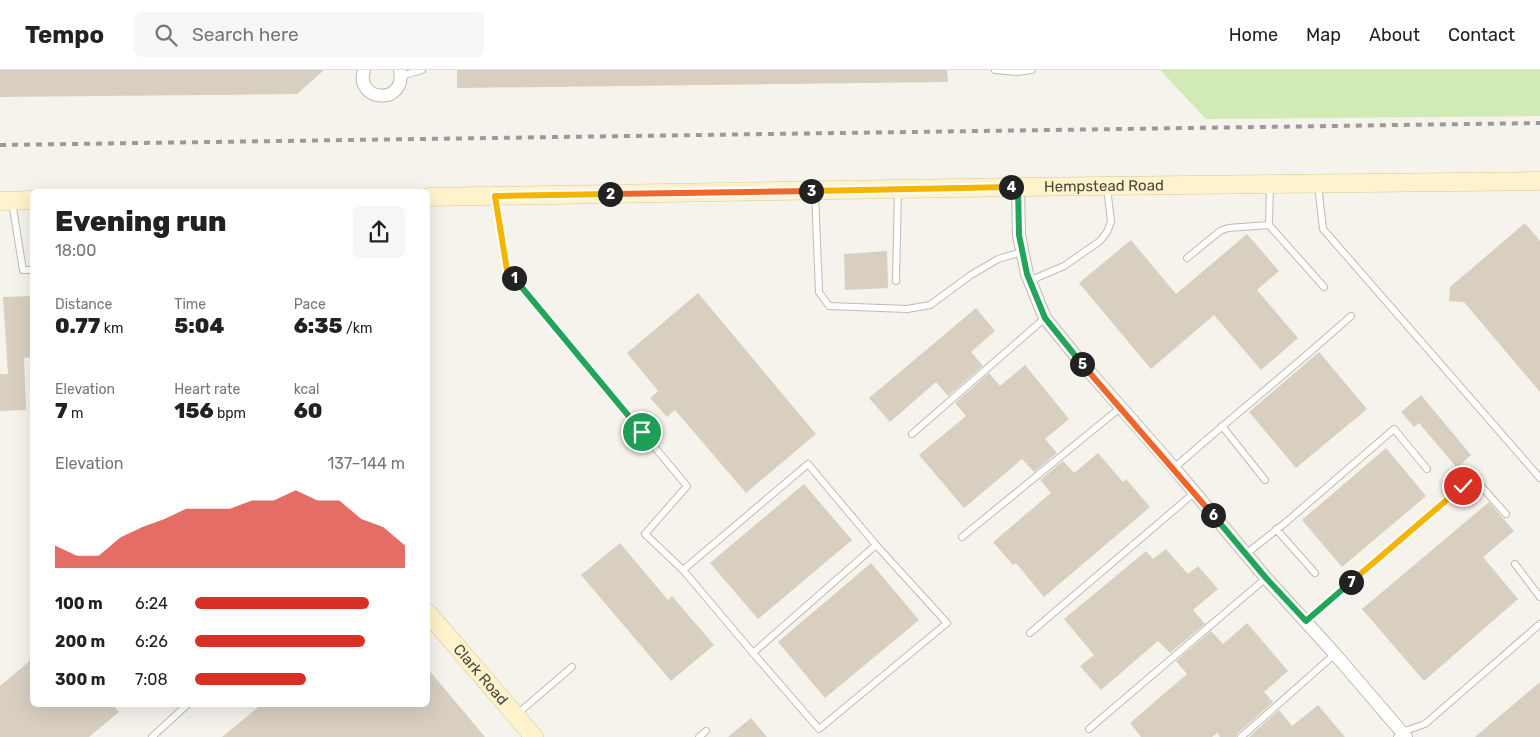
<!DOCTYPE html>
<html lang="en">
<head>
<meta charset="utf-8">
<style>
	:root { --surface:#fff; --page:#f6f6f6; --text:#222; --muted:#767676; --line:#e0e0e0; --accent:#d93025 }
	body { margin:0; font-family:Rubik,sans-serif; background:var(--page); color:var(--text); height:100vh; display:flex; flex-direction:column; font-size:19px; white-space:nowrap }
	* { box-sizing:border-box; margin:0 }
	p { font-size:16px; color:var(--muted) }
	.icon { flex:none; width:28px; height:28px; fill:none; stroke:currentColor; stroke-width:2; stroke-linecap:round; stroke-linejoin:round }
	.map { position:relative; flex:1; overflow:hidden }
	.panel { position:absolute; left:30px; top:119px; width:400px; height:518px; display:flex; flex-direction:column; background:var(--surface); border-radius:8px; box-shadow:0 5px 20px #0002 }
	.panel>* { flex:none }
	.pin { position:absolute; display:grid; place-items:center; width:42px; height:42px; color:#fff; margin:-21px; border:2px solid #fff; border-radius:50%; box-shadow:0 1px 5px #0007 }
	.km { position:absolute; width:25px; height:25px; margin:-12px; border-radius:50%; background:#222; color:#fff; font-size:14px; line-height:25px; text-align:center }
	.round { display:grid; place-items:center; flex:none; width:52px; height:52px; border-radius:8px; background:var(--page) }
	.headline { display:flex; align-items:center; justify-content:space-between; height:85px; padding:0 25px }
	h1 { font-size:28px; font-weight:800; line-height:38px }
	.figures { display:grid; grid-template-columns:repeat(3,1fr); gap:8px; height:85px; padding:5px 25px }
	.figures div { display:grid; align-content:center }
	.figures b { font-size:21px; font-weight:800 }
	.figures small { font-size:14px; font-weight:400 }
	.figures p { font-size:14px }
	.chart { height:140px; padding:10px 25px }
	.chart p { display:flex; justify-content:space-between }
	.chart svg { width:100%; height:90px; margin-top:5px; fill:var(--accent); opacity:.7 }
	ul { padding:0 25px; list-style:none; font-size:16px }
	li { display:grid; grid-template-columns:80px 60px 1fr; align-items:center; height:38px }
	li i { height:12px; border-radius:6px; background:var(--accent) }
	header { display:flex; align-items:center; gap:30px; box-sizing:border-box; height:70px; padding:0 25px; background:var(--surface); border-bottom:1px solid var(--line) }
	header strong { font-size:24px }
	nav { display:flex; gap:28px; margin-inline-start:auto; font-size:18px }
	.search { width:350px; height:45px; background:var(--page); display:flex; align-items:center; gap:12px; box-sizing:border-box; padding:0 18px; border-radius:8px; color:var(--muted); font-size:19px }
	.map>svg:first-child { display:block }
</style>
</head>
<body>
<header>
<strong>Tempo</strong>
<div class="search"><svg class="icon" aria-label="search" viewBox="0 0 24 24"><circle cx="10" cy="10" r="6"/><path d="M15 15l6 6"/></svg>Search here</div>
<nav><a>Home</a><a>Map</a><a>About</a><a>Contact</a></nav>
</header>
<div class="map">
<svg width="1540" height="667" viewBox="0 0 1540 667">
	<rect width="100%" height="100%" fill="#f6f3ec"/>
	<path fill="#d2eab5" d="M1160 0H1540V46L1206 49Z"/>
	<path fill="#d8cfc1" d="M0 0H324L297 24 0 27Z
		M457 0H947L948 12 457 18Z
		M1525 153 1540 171V322L1464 232 1449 231 1450 217Z
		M1247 164 1279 201 1257 220 1298 268 1261 300 1214 245 1151 299 1079 213 1131 170 1176 224Z
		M887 181 888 218 845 220 844 184Z
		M698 223 816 364 746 423 675 340 667 347 650 328 658 321 627 283Z
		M32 226V287L24 288 26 340 0 341V304H8L3 227Z
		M976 238 995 261 971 282 983 296 948 326 936 312 890 352 869 328Z
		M1319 282 1367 339 1296 398 1249 342Z
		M1025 295 1069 349 1045 369 1057 383 1034 402 1022 389 964 438 919 385 966 346 955 333 989 303 1000 316Z
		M1421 325 1471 385 1457 398 1419 353 1414 357 1401 342Z
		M1386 378 1426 426 1342 497 1302 450Z
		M1098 383 1123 412 1126 409 1150 437 1044 527 1016 493 1013 495 993 472 1051 423 1040 410 1063 391 1074 403Z
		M804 414 852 470 758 549 710 493Z
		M1489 432 1514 461 1483 487 1518 529 1424 611 1362 539Z
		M620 473 668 530 672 526 714 575 671 611 581 505Z
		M1166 479 1188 504 1198 496 1218 519 1193 540 1205 554 1170 583 1158 571 1101 620 1080 596 1094 585 1064 549 1146 481 1153 489Z
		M871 493 919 550 825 628 778 572Z
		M1247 553 1288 601 1264 622 1273 632 1238 663 1236 667H1220L1217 663 1212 667H1141L1130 653 1187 604 1176 591 1211 561 1223 574Z
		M32 589V634H112L119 642 89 667H0V616Z
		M428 599 485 667H222L262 634H428Z
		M1540 612V667H1475Z
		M1318 635 1345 667H1249L1279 640 1292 656Z
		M751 648 767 667H728Z"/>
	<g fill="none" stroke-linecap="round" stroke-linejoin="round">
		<defs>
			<path id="lane" d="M995 0 1017 2 1032 0
				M401 6 422 0
				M1270 115 1269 155 1324 217
				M1318 115 1323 159 1540 408
				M815 122 819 222 829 236 907 239 930 235 971 205 998 189 1022 182
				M495 128 507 200 687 416 645 464 683 500 753 583 819 659 947 553 876 475 808 394 683 500
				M12 132 23 200H32
				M1187 188 1220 161 1228 158 1269 155
				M896 211 898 120
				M1029 211 1064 196 1100 171 1107 162 1111 152 1107 117
				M1222 356 1265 410
				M912 364 1045 248
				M1174 398C1232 347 1293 298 1351 246
				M1276 459 1315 503
				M962 467 1120 338
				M1246 484 1285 453 1394 359 1427 399
				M1515 494 1540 527
				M1306 551 1463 416H1481L1506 444
				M1030 563 1194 423
				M753 583 876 475
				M516 645 572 597
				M1089 659 1266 508
				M152 667 188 634
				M699 667 706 661
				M1241 667 1335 584
				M1397 667 1402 662 1425 654 1540 554"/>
			<path id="street" d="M364 0C354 32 407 36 400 0
				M1018 117 1019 165 1027 204 1045 248 1079 290 1174 398 1266 508 1335 584 1406 667"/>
			<g id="secondary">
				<path id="s1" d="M428 127 1018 117 1540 111"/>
				<path d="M0 131 32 130"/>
				<path id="s2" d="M428 543 534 667"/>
			</g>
		</defs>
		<use href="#lane" stroke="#c2bbae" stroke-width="8"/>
		<use href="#street" stroke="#c2bbae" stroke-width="14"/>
		<use href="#secondary" stroke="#d6c79b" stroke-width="19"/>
		<use href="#lane" stroke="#fff" stroke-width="6"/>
		<use href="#street" stroke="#fff" stroke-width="12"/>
		<use href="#secondary" stroke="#fff3cd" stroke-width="18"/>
		<path stroke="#9a9a9a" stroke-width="4" stroke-dasharray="6 6" stroke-linecap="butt" d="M0 75 1540 53"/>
	</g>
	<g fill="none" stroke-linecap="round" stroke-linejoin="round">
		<defs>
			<path id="split-1" d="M514 208 642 362"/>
			<path id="split-2" d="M514 208 507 200 495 126 610 124"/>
			<path id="split-3" d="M610 124 811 121"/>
			<path id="split-4" d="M811 121 1011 117"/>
			<path id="split-5" d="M1011 117H1018L1019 165 1027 204 1045 248 1082 294"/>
			<path id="split-6" d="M1082 294 1213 445"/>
			<path id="split-7" d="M1213 445 1266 508 1306 551 1351 512"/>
			<path id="split-8" d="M1351 512 1463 416"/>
		</defs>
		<use href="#split-1" stroke="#fff" stroke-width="10"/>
		<use href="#split-2" stroke="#fff" stroke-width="10"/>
		<use href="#split-3" stroke="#fff" stroke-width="10"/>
		<use href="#split-4" stroke="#fff" stroke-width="10"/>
		<use href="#split-5" stroke="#fff" stroke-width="10"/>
		<use href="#split-6" stroke="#fff" stroke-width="10"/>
		<use href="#split-7" stroke="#fff" stroke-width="10"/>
		<use href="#split-8" stroke="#fff" stroke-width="10"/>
		<use href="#split-1" stroke="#22a559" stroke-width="6"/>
		<use href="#split-2" stroke="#f5b400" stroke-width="6"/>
		<use href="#split-3" stroke="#f0652b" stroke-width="6"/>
		<use href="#split-4" stroke="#f5b400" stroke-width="6"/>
		<use href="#split-5" stroke="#22a559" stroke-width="6"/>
		<use href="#split-6" stroke="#f0652b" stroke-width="6"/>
		<use href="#split-7" stroke="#22a559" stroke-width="6"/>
		<use href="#split-8" stroke="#f5b400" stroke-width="6"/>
	</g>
	<g text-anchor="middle" stroke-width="4.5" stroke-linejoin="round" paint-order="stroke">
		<g font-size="15" fill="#4b4439" stroke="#fff">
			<text dy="5" stroke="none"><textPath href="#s1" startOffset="676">Hempstead Road</textPath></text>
			<text dy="5" stroke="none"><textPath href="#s2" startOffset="81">Clark Road</textPath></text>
		</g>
	</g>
</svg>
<div class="pin" style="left:642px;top:362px;background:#1e9e55"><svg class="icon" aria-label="arrive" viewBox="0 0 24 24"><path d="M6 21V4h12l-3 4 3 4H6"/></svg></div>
<div class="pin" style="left:1463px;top:416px;background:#d93025"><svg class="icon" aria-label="check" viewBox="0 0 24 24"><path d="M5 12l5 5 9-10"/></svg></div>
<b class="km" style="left:514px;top:208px">1</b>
<b class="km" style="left:610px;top:124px">2</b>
<b class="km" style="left:811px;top:121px">3</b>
<b class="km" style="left:1011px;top:117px">4</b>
<b class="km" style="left:1082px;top:294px">5</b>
<b class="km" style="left:1213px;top:445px">6</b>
<b class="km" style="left:1351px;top:512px">7</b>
<section class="panel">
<div class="headline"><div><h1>Evening run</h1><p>18:00</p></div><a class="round"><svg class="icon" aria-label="share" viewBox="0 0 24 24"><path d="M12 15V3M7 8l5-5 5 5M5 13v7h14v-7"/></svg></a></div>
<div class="figures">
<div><p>Distance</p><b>0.77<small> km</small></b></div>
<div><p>Time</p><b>5:04</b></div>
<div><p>Pace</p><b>6:35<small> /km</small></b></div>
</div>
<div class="figures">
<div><p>Elevation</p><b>7<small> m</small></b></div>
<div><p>Heart rate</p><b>156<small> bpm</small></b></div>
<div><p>kcal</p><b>60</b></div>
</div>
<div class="chart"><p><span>Elevation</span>137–144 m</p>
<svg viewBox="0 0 160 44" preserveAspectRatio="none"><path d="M0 44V33L10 38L20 38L30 29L40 24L50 20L60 15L70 15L80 15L90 11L100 11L110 6L120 11L130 11L140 20L150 24L160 33V44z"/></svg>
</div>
<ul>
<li><b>100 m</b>6:24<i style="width:83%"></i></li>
<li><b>200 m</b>6:26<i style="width:81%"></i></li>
<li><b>300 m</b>7:08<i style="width:53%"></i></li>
</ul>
</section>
</div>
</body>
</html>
